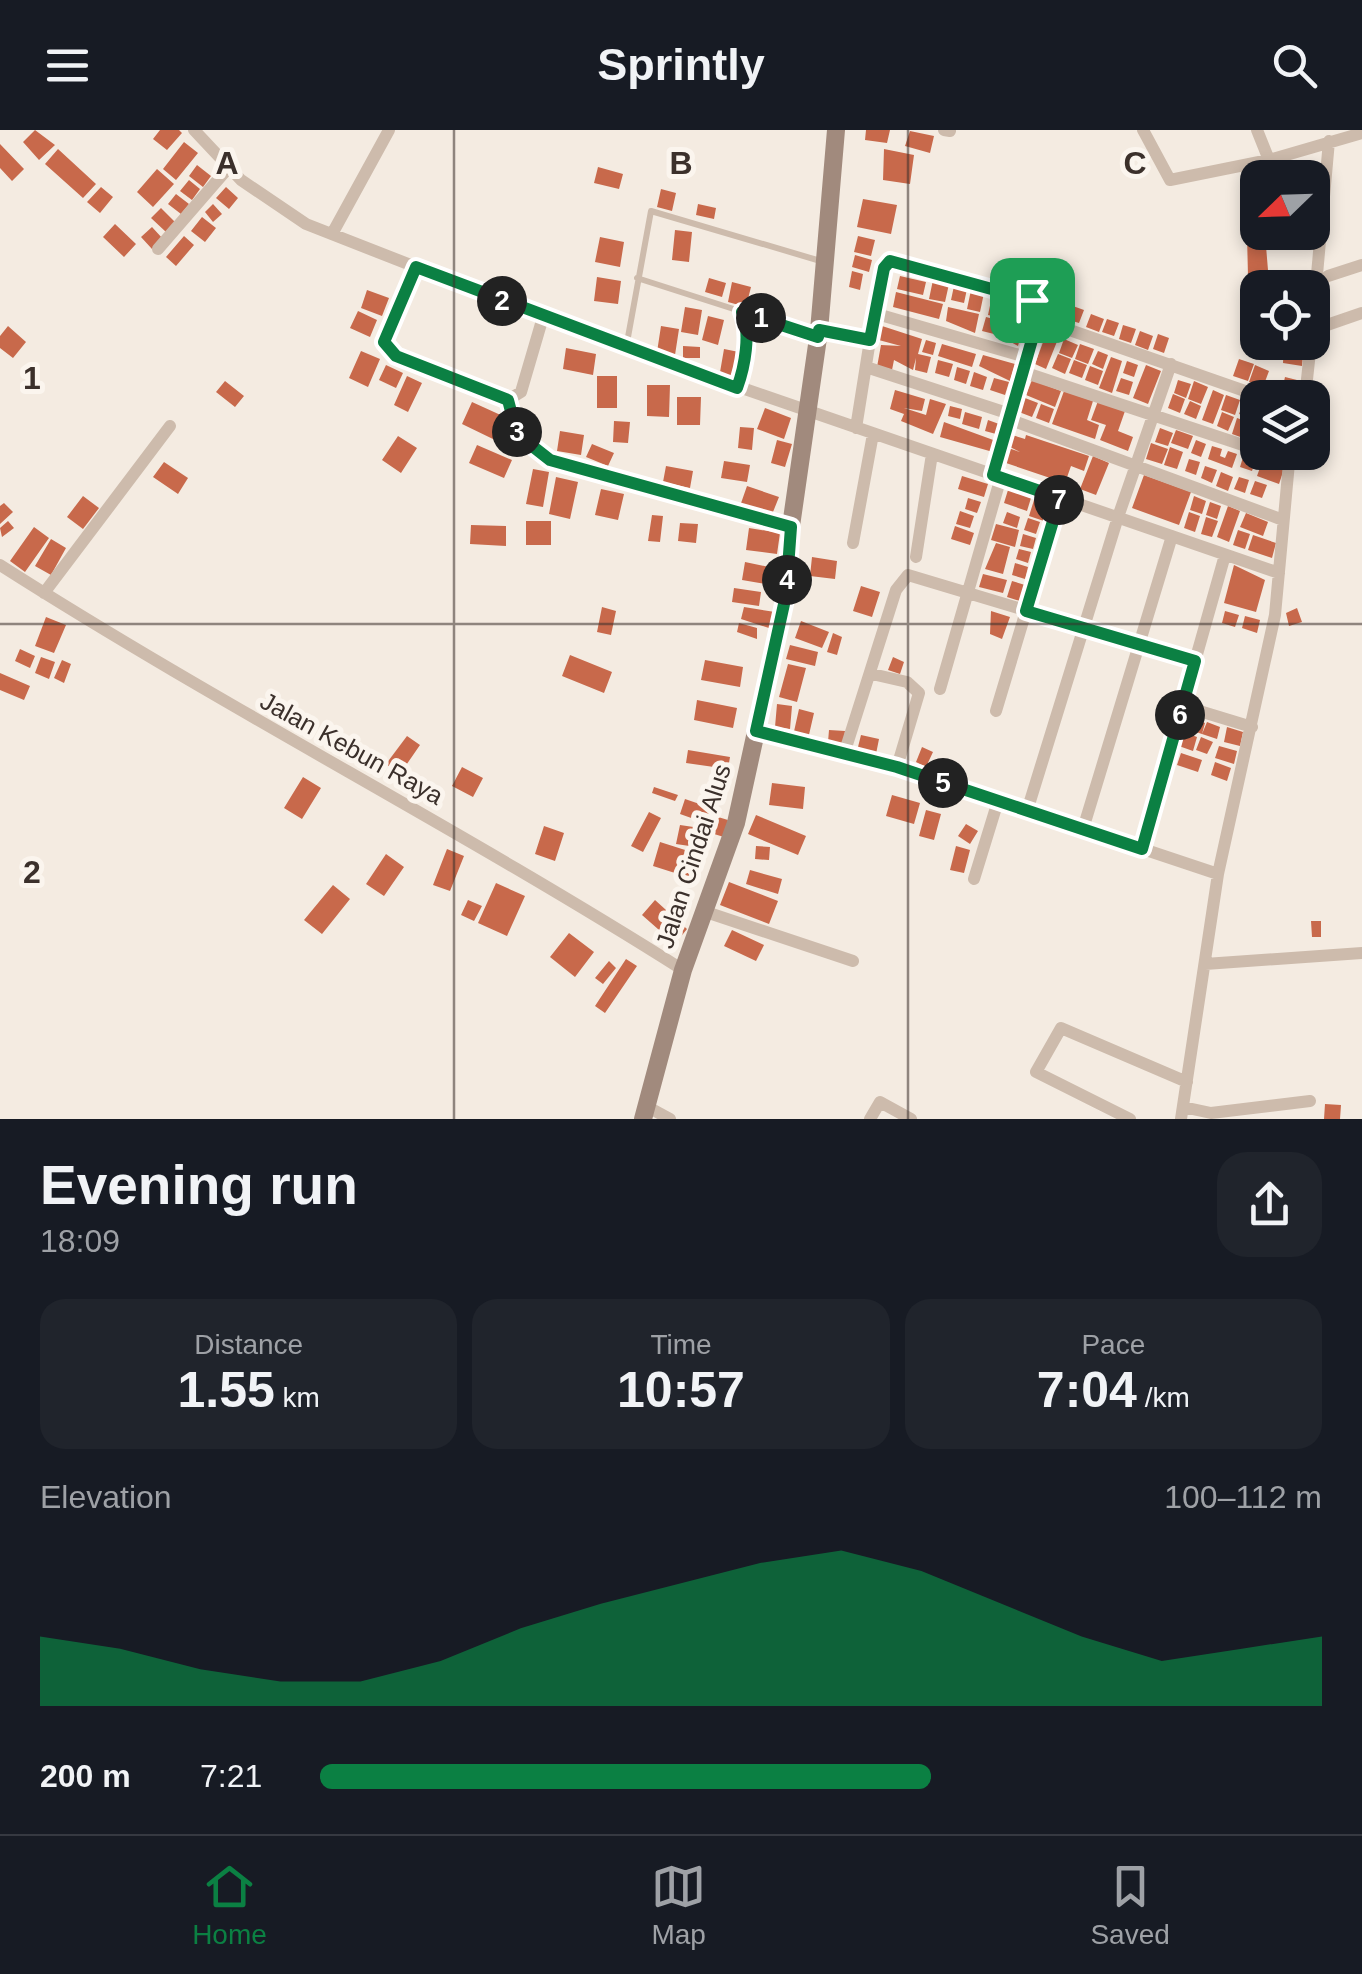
<!DOCTYPE html>
<html lang="en">
<head>
<meta charset="utf-8">
<style>
	:root { --surface:#171b24; --page:#20242c; --text:#f1f3f6; --muted:#9ea1a6; --line:#363941; --accent:#0b8043 }
	body { margin:0; font-family:Helvetica,sans-serif; background:var(--page); color:var(--text); height:100vh; display:flex; flex-direction:column; font-size:38px; white-space:nowrap }
	* { box-sizing:border-box; margin:0 }
	p { font-size:32px; color:var(--muted) }
	.icon { flex:none; width:55px; height:55px; fill:none; stroke:currentColor; stroke-width:2; stroke-linecap:round; stroke-linejoin:round }
	.map { position:relative; height:989px; overflow:hidden }
	.side { display:flex; flex-direction:column; background:var(--surface); flex:1 }
	.side>* { flex:none }
	.needle { width:65px; rotate:247deg }
	.fabs { position:absolute; left:1240px; top:30px; display:grid; gap:20px }
	.fabs a { display:grid; place-items:center; width:90px; height:90px; border-radius:20px; background:var(--surface); box-shadow:0 5px 15px #0003; font-size:50px }
	.pin { position:absolute; display:grid; place-items:center; width:85px; height:85px; color:#fff; margin:-42px; border-radius:20px; box-shadow:0 5px 15px #0006 }
	.km { position:absolute; width:50px; height:50px; margin:-25px; border-radius:50%; background:#222; color:#fff; font-size:28px; line-height:50px; text-align:center }
	.round { display:grid; place-items:center; flex:none; width:105px; height:105px; border-radius:30px; background:var(--page) }
	.headline { display:flex; align-items:center; justify-content:space-between; height:170px; padding:0 40px }
	h1 { font-size:55px; font-weight:700; line-height:75px }
	.figures { display:grid; grid-template-columns:repeat(3,1fr); gap:15px; height:170px; padding:10px 40px }
	.figures div { display:grid; align-content:center; border-radius:25px; background:var(--page); text-align:center }
	.figures b { font-size:50px; font-weight:700 }
	.figures small { font-size:28px; font-weight:400 }
	.figures p { font-size:28px }
	.chart { height:280px; padding:20px 40px }
	.chart p { display:flex; justify-content:space-between }
	.chart svg { width:100%; height:180px; margin-top:10px; fill:var(--accent); opacity:.7 }
	ul { padding:0 40px; list-style:none; font-size:32px }
	li { display:grid; grid-template-columns:160px 120px 1fr; align-items:center; height:75px }
	li i { height:25px; border-radius:12px; background:var(--accent) }
	header { display:flex; justify-content:space-between; align-items:center; height:130px; padding:0 40px; background:var(--surface); font-size:45px; font-weight:700 }
	.tab-bar { display:flex; justify-content:space-around; align-items:center; height:140px; border-top:2px solid var(--line); background:var(--surface); font-size:28px; color:var(--muted) }
	.tab-bar a { display:grid; justify-items:center; gap:5px }
	.tab-bar .selected { color:var(--accent) }
	.map>svg:first-child { display:block }
</style>
</head>
<body>
<header><svg class="icon" aria-label="menu" viewBox="0 0 24 24"><path d="M4 6h16M4 12h16M4 18h16"/></svg>Sprintly<svg class="icon" aria-label="search" viewBox="0 0 24 24"><circle cx="10" cy="10" r="6"/><path d="M15 15l6 6"/></svg></header>
<div class="map">
<svg width="1362" height="989" viewBox="0 0 1362 989">
	<rect width="100%" height="100%" fill="#f4ebe1"/>
	<path fill="#c8694b" d="M35 0 55 15 39 30 23 12Z
		M160 0H179L182 3 167 20 153 9Z
		M866 0H890L887 13 865 10Z
		M910 1 934 6 930 23 905 16Z
		M184 12 198 23 176 50 163 39Z
		M0 14 24 39 12 51 0 38Z
		M58 19 96 54 83 68 45 34Z
		M884 19 914 25 910 54 883 50Z
		M1289 30 1295 48H1267L1263 36 1264 48H1258V60L1249 63 1244 39Z
		M197 35 211 46 203 57 189 46Z
		M598 37 623 44 619 59 594 53Z
		M157 39 174 54 153 77 137 62Z
		M189 50 200 59 192 70 180 61Z
		M101 57 113 67 100 83 87 72Z
		M226 57 238 68 229 79 216 68Z
		M661 59 676 63 672 81 657 77Z
		M176 64 189 74 181 84 168 74Z
		M863 69 897 75 891 104 857 97Z
		M213 74 222 84 213 92 205 82Z
		M698 74 716 78 714 89 696 85Z
		M161 78 176 93 166 102 151 88Z
		M202 87 216 98 205 112 191 101Z
		M115 94 136 114 124 127 103 107Z
		M152 97 163 109 152 119 141 107Z
		M675 100 692 102 689 132 672 130Z
		M1265 104 1268 140 1248 146 1247 105Z
		M184 106 194 115 176 136 166 127Z
		M858 106 875 110 871 126 854 122Z
		M600 107 624 112 620 137 595 132Z
		M855 125 872 130 869 142 852 137Z
		M852 141 863 144 860 160 849 157Z
		M900 146 926 152 923 165 897 159Z
		M597 147 621 151 618 174 594 171Z
		M709 148 726 153 722 167 705 162Z
		M933 150 949 154 945 172 929 169Z
		M732 152 751 157 746 177 728 172Z
		M954 156 967 159 964 173 951 170Z
		M367 160 389 168 382 186 361 178Z
		M971 160 984 163 980 182 967 179Z
		M896 162 943 174 939 189 893 177Z
		M992 166 1006 170 1001 188 988 185Z
		M1070 175 1084 180 1079 193 1066 189Z
		M1016 176 1027 179 1023 194 1013 191Z
		M685 177 702 180 698 205 681 202Z
		M948 177 979 184 975 203 946 191Z
		M358 181 377 190 370 207 350 198Z
		M1091 184 1104 189 1099 202 1086 197Z
		M708 186 724 190 718 215 702 210Z
		M986 187 997 190 994 204 982 201Z
		M1107 189 1119 193 1114 206 1102 202Z
		M1004 191 1022 201 1018 216 1000 206Z
		M879 195 922 209 918 224 931 227 927 243 915 240 916 228 913 240 894 230 892 240 877 237 881 215 901 216 875 209Z
		M1123 195 1136 199 1131 213 1119 209Z
		M8 196 26 212 13 228 0 218V206Z
		M661 196 679 199 675 225 657 222Z
		M1140 201 1153 206 1148 220 1135 215Z
		M1046 204 1058 209 1046 239 1035 234Z
		M1158 204 1169 208 1164 223 1153 219Z
		M1064 209 1078 215 1072 228 1059 223Z
		M926 210 936 213 933 225 922 222Z
		M1251 210 1270 212V222H1249Z
		M1284 212H1304L1302 236 1283 233Z
		M942 214 976 224 972 237 938 226Z
		M1080 214 1094 219 1088 234 1075 229Z
		M683 216 700 217V228H683Z
		M566 218 596 224 593 245 563 239Z
		M724 219 739 222 735 251 719 248Z
		M361 221 380 229 368 257 349 248Z
		M1098 221 1108 225 1103 239 1092 234Z
		M1058 224 1071 229 1065 244 1052 238Z
		M983 225 1015 234 1010 251 979 236Z
		M1111 227 1122 231 1112 263 1099 258Z
		M1239 229 1254 234 1248 251 1233 246Z
		M938 230 953 234 949 247 935 243Z
		M1074 230 1087 235 1082 248 1069 243Z
		M1127 231 1138 235 1134 247 1123 243Z
		M386 235 403 243 396 258 379 250Z
		M1146 235 1161 241 1148 274 1133 268Z
		M1255 235 1269 241 1263 257 1249 252Z
		M1090 236 1103 241 1098 255 1085 250Z
		M957 237 970 241 966 254 954 250Z
		M974 242 987 247 983 260 970 256Z
		M407 246 422 253 408 282 394 275Z
		M597 246H617V278H597Z
		M1285 247 1297 250 1293 266 1281 264Z
		M994 248 1009 252 1005 265 990 260Z
		M1121 248 1133 252 1129 265 1116 261Z
		M1032 250 1061 261 1055 277 1026 265Z
		M1178 250 1191 254 1186 268 1174 263Z
		M225 251 244 266 235 277 216 262Z
		M1194 251 1208 257 1201 274 1188 269Z
		M647 255H670L669 287 647 286Z
		M895 260 925 269 922 281 904 278 926 285 930 269 946 274 933 304 901 291 904 284 890 279Z
		M1213 260 1224 265 1213 294 1202 290Z
		M1064 261 1093 271 1087 290 1099 295 1095 309 1052 294Z
		M1173 264 1185 269 1180 283 1168 278Z
		M1226 265 1240 270 1235 285 1221 280Z
		M677 267H701L700 295H677Z
		M1025 268 1038 273 1032 287 1019 282Z
		M1098 271 1125 281 1118 301 1133 307 1128 321 1100 310 1106 295 1091 290Z
		M1190 271 1201 276 1196 289 1184 284Z
		M1244 271 1258 276V291L1239 284Z
		M472 272 505 287 495 310 462 294Z
		M1041 274 1054 279 1049 293 1036 288Z
		M950 276 962 279 960 289 948 286Z
		M765 278 791 288 784 309 757 299Z
		M965 282 982 287 979 299 962 294Z
		M1222 282 1234 287 1228 301 1217 296Z
		M1237 288 1251 293 1246 309 1232 304Z
		M988 290 999 294 996 304 985 301Z
		M614 291 630 292 628 313 613 312Z
		M944 292 996 311 993 322 940 307Z
		M740 297 754 298 752 320 738 318Z
		M1160 298 1173 303 1168 316 1155 312Z
		M1176 300 1193 306 1188 319 1171 313Z
		M560 301 584 305 581 325 557 321Z
		M1012 305 1025 309 1026 305 1089 326 1084 341 1071 336 1065 353 1000 331 1005 317 1020 322 1008 316Z
		M398 306 417 318 401 343 382 330Z
		M777 310 792 314 785 337 771 333Z
		M1196 310 1206 314 1201 327 1191 323Z
		M1151 313 1168 319 1162 334 1146 329Z
		M592 314 614 323 608 336 586 327Z
		M477 315 512 330 504 348 469 333Z
		M1212 316 1222 319 1220 326 1225 328 1228 321 1237 324 1232 338 1208 329Z
		M1170 317 1183 322 1177 339 1164 335Z
		M1244 324 1256 328 1252 341 1240 337Z
		M1093 326 1109 333 1096 365 1080 359Z
		M1189 329 1200 332 1196 345 1185 341Z
		M724 331 750 335 747 352 721 348Z
		M164 332 188 348 178 364 153 347Z
		M1262 332 1284 339 1279 354 1257 346Z
		M666 336 693 341 690 358 663 352Z
		M1205 336 1217 340 1212 353 1201 348Z
		M533 339 549 342 543 377 526 374Z
		M1221 342 1233 347 1228 361 1216 356Z
		M1144 345 1191 362 1179 395 1132 378Z
		M962 346 988 354 984 367 958 359Z
		M556 347 578 352 570 389 549 384Z
		M1239 347 1249 350 1245 363 1234 359Z
		M1255 351 1267 355 1262 368 1250 364Z
		M747 356 779 367 771 387 740 376Z
		M601 359 624 364 618 390 595 385Z
		M1008 360 1031 368 1027 381 1004 373Z
		M83 366 99 378 83 399 67 387Z
		M1194 366 1206 371 1202 384 1190 380Z
		M968 368 981 372 977 383 965 379Z
		M1034 370 1049 375 1044 391 1029 386Z
		M1210 372 1221 376 1217 389 1206 385Z
		M4 373 13 382 0 394V376Z
		M1228 376 1240 381 1229 412 1217 407Z
		M960 381 974 386 970 398 956 394Z
		M1007 382 1020 387 1017 398 1003 393Z
		M1189 382 1200 386 1195 402 1184 398Z
		M1246 383 1268 392 1263 406 1240 397Z
		M652 385 663 386 660 412 648 411Z
		M1206 387 1218 391 1212 407 1201 404Z
		M1028 388 1040 392 1036 404 1024 400Z
		M8 391 14 398 2 407 0 398Z
		M526 391H551V415H526Z
		M680 393 698 394 696 413 678 411Z
		M996 394 1019 400 1015 417 991 410Z
		M471 395 506 396V416L470 414Z
		M955 396 974 403 970 415 951 409Z
		M34 397 49 408 25 442 10 431Z
		M749 398 780 403 777 424 746 420Z
		M1238 400 1250 404 1245 419 1233 415Z
		M1023 404 1036 408 1033 419 1020 416Z
		M1253 405 1276 413 1272 428 1248 420Z
		M51 409 66 418 51 445 35 436Z
		M996 413 1010 417 1003 444 985 439Z
		M1019 419 1031 422 1028 433 1016 429Z
		M812 427 837 431 835 449 810 446Z
		M745 432 774 438 771 455 742 450Z
		M1015 433 1028 437 1025 449 1012 445Z
		M1234 435 1265 450 1256 482 1224 473Z
		M983 444 1007 450 1003 463 979 457Z
		M1012 451 1025 455 1020 471 1007 467Z
		M861 456 880 462 872 487 853 481Z
		M734 458 761 462 759 476 732 472Z
		M602 477 616 481 611 505 597 502Z
		M744 477 775 482 772 499 741 489Z
		M1297 478 1302 492 1289 496 1286 483Z
		M991 481 1010 487 1002 509 990 504Z
		M1225 481 1239 485 1235 497 1222 493Z
		M1245 486 1260 490 1257 503 1242 498Z
		M46 487 66 495 54 523 35 516Z
		M801 491 829 502 822 518 795 508Z
		M739 493 757 498V509L737 502Z
		M833 503 842 507 837 525 827 522Z
		M790 515 818 522 815 536 786 529Z
		M20 519 35 526 30 538 15 531Z
		M570 525 612 542 604 563 562 546Z
		M41 527 55 532 49 549 35 543Z
		M893 527 904 532 900 544 888 540Z
		M62 530 71 534 64 553 54 548Z
		M705 530 743 537 740 557 701 550Z
		M788 534 806 538 797 572 779 567Z
		M0 543 30 556 24 570 0 560Z
		M697 570 737 578 733 598 694 590Z
		M777 574 792 576 790 599 775 597Z
		M799 579 814 583 808 609 793 606Z
		M1194 588 1205 593 1202 604 1207 592 1220 597 1217 609 1190 600Z
		M1227 597 1243 602 1240 616 1224 612Z
		M829 600 845 601 844 613 828 612Z
		M1181 601 1197 607 1193 621 1176 615Z
		M861 605 879 609 876 624 857 621Z
		M407 606 420 615 400 644 386 634Z
		M1201 607 1213 612 1207 624 1196 620Z
		M1219 616 1237 621 1234 634 1215 628Z
		M922 617 933 622 926 637 916 632Z
		M688 620 730 627 728 639 686 633Z
		M1181 623 1202 630 1198 642 1177 635Z
		M1215 632 1231 638 1227 651 1211 645Z
		M462 637 483 648 473 667 452 656Z
		M303 647 321 658 302 689 284 678Z
		M772 653 805 657 803 679 769 675Z
		M654 657 678 665 675 671 652 663Z
		M892 665 920 673 914 694 886 686Z
		M685 669 717 680 711 695 680 684Z
		M926 680 941 684 934 710 919 706Z
		M649 682 661 688 643 722 631 716Z
		M756 685 806 706 798 725 748 704Z
		M718 687 728 690 724 707 714 704Z
		M966 694 978 701 970 714 958 706Z
		M680 695 707 699 703 718 676 714Z
		M544 696 564 703 555 731 535 724Z
		M660 712 704 726 697 750 653 736Z
		M756 716 770 717 769 730 755 729Z
		M956 716 970 720 964 743 950 740Z
		M447 719 464 726 450 761 433 755Z
		M386 724 404 737 384 766 366 754Z
		M750 740 782 749 778 764 746 754Z
		M729 752 778 771 769 794 720 775Z
		M496 753 525 766 507 806 478 793Z
		M333 755 350 769 322 804 304 790Z
		M468 770 482 776 474 791 461 785Z
		M655 770 687 799 675 814 642 785Z
		M1311 791H1321V807H1312Z
		M732 800 764 815 756 831 724 816Z
		M569 803 594 822 575 847 550 827Z
		M626 829 637 836 605 883 595 876Z
		M609 831 616 838 603 854 595 848Z
		M1325 974 1341 975 1340 989H1324Z"/>
	<g fill="none" stroke-linecap="round" stroke-linejoin="round">
		<path stroke="#cdbbac" stroke-width="6" d="M637 148 743 182C751 203 745 236 737 256
			M743 182 816 207
			M626 218 651 81 824 132"/>
		<path stroke="#cdbbac" stroke-width="12" d="M194 0 241 50 306 94 597 208 1279 443
			M944 0 950 1
			M1143 0 1170 50 1269 30
			M1257 0 1269 30 1362 3
			M332 104 389 0
			M158 119 229 37
			M416 137 384 211C395 236 481 260 508 270L521 262 543 187
			M1328 146 1362 135
			M877 184 884 137 890 131 1032 170 1038 189
			M1327 195 1362 183
			M1312 200 1329 11
			M819 201 870 210 877 184 1026 227
			M866 237 1010 284
			M1023 242 1258 320
			M1305 268 1311 212
			M508 270 517 304 549 331 791 397
			M1008 289 1283 390
			M856 298 870 210
			M1265 322 1288 330
			M993 345 1038 189 1265 268
			M853 413 873 304
			M916 427 932 324
			M0 435C224 578 459 698 683 840
			M44 463 170 296
			M872 544 907 552 919 563 897 637
			M940 559 1001 347
			M1183 576 1252 597
			M996 581 1060 368
			M757 601 897 637 1218 744
			M844 624 896 460 908 445 1195 531
			M1027 681 1118 387 1171 234
			M1083 699 1172 406
			M1142 719 1225 425
			M974 749 998 671
			M706 782 853 831
			M1205 834 1362 823
			M646 976 670 989
			M1183 977 1211 983 1310 971
			M870 989 880 972 911 989
			M1130 989 1036 942 1061 898 1187 952
			M1181 989 1218 744 1275 485 1290 322"/>
		<path stroke="#a18a7d" stroke-width="18" d="M643 989 683 840 736 693 786 465 790 403 819 201 836 0"/>
	</g>
	<g fill="none" stroke-linecap="round" stroke-linejoin="round">
		<defs>
			<path id="route" d="M890 131 1032 170 1038 189 993 345 1060 368 1026 481 1195 531 1142 719 897 637 756 601 786 465 791 397 550 330 517 304 508 270 396 226 384 212 416 137 737 258C745 236 751 203 742 182L818 207 819 200 870 210 884 138Z"/>
		</defs>
		<use href="#route" stroke="#fff" stroke-width="20"/>
		<use href="#route" stroke="#0b8043" stroke-width="12"/>
	</g>
	<path fill="none" stroke="#3b302b" stroke-width="2.5" stroke-opacity="0.55" d="M454 0V989M908 0V989M0 494H1362"/>
	<g text-anchor="middle" stroke-width="10" stroke-linejoin="round" paint-order="stroke">
		<g font-size="25" fill="#3b302b" stroke="#fbf5ee">
			<text transform="translate(352 618) rotate(29)" y="9">Jalan Kebun Raya</text>
			<text transform="translate(693 726) rotate(-72)" y="9">Jalan Cindai Alus</text>
		</g>
	</g>
	<g font-size="32" text-anchor="middle" font-weight="bold" fill="#3b302b" stroke="#fbf5ee" stroke-width="10" stroke-linejoin="round" paint-order="stroke">
		<text x="227" y="44">A</text>
		<text x="681" y="44">B</text>
		<text x="1135" y="44">C</text>
		<text x="32" y="259">1</text>
		<text x="32" y="753">2</text>
	</g>
</svg>
<div class="fabs">
<a><svg class="needle" viewBox="-14 -14 28 28"><path d="M0-13l5 13h-10z" fill="#e53935"/><path d="M0 13l5-13h-10z" fill="#9ea1a6"/></svg></a>
<a><svg class="icon" aria-label="locate" viewBox="0 0 24 24"><circle cx="12" cy="12" r="6"/><path d="M12 2v4M12 18v4M2 12h4M18 12h4"/></svg></a>
<a><svg class="icon" aria-label="layers" viewBox="0 0 24 24"><path d="M12 4l9 5-9 5-9-5zM3 14l9 5 9-5"/></svg></a>
</div>
<div class="pin" style="left:1032px;top:170px;background:#1e9e55"><svg class="icon" aria-label="arrive" viewBox="0 0 24 24"><path d="M6 21V4h12l-3 4 3 4H6"/></svg></div>
<b class="km" style="left:761px;top:188px">1</b>
<b class="km" style="left:502px;top:171px">2</b>
<b class="km" style="left:517px;top:302px">3</b>
<b class="km" style="left:787px;top:450px">4</b>
<b class="km" style="left:943px;top:653px">5</b>
<b class="km" style="left:1180px;top:585px">6</b>
<b class="km" style="left:1059px;top:370px">7</b>
</div>
<section class="side">
<div class="headline"><div><h1>Evening run</h1><p>18:09</p></div><a class="round"><svg class="icon" aria-label="share" viewBox="0 0 24 24"><path d="M12 15V3M7 8l5-5 5 5M5 13v7h14v-7"/></svg></a></div>
<div class="figures">
<div><p>Distance</p><b>1.55<small> km</small></b></div>
<div><p>Time</p><b>10:57</b></div>
<div><p>Pace</p><b>7:04<small> /km</small></b></div>
</div>
<div class="chart"><p><span>Elevation</span>100–112 m</p>
<svg viewBox="0 0 160 44" preserveAspectRatio="none"><path d="M0 44V27L10 30L20 35L30 38L40 38L50 33L60 25L70 19L80 14L90 9L100 6L110 11L120 19L130 27L140 33L150 30L160 27V44z"/></svg>
</div>
<ul>
<li><b>200 m</b>7:21<i style="width:61%"></i></li>
</ul>
</section>
<nav class="tab-bar">
<a class="selected"><svg class="icon" aria-label="home" viewBox="0 0 24 24"><path d="M3 11l9-7 9 7M6 9v11h12V9"/></svg>Home</a>
<a><svg class="icon" aria-label="map" viewBox="0 0 24 24"><path d="M3 6l6-2 6 2 6-2v14l-6 2-6-2-6 2zM9 4v14M15 6v14"/></svg>Map</a>
<a><svg class="icon" aria-label="saved" viewBox="0 0 24 24"><path d="M7 4h10v16l-5-4-5 4z"/></svg>Saved</a>
</nav>
</body>
</html>
